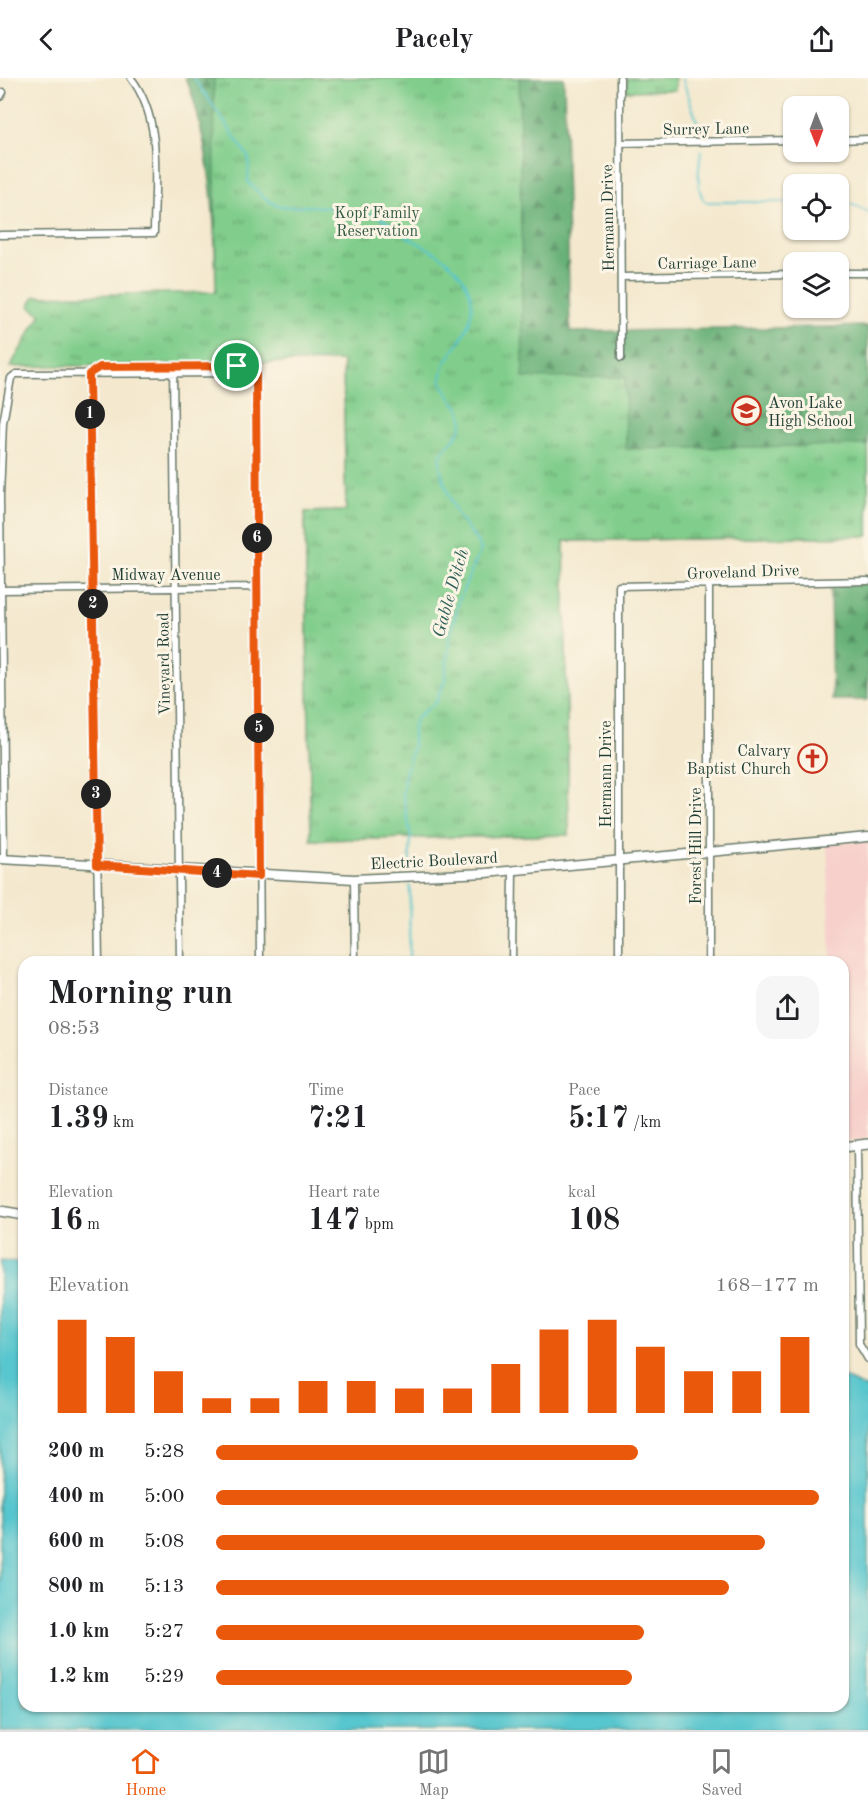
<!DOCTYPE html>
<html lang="en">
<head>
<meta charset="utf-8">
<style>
	:root { --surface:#fff; --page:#f6f6f6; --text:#202124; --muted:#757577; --line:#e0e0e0; --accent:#ea580c }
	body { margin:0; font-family:"Old Standard TT",serif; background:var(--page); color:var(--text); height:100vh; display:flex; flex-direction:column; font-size:22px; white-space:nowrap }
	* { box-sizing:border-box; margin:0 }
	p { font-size:20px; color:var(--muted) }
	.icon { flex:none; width:33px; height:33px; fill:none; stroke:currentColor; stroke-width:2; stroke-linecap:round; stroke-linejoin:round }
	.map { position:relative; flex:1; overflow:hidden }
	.side { position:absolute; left:18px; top:878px; width:831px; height:756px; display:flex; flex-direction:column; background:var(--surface); border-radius:18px; box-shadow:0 2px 4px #0004 }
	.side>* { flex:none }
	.needle { width:39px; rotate:179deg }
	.controls { position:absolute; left:783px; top:18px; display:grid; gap:12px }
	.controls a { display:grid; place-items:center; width:66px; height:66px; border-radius:12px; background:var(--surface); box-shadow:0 2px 4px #0004; font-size:30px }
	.pin { position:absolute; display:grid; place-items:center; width:51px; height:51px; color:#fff; margin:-26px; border:3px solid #fff; border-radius:50%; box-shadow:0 2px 6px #0007 }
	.km { position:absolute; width:30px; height:30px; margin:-15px; border-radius:50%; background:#222; color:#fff; font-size:16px; line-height:30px; text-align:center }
	.round { display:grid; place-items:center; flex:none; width:63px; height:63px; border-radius:18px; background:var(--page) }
	.summary { display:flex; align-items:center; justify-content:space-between; height:102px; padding:0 30px }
	h1 { font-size:33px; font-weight:800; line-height:45px }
	.figures { display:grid; grid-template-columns:repeat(3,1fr); gap:9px; height:102px; padding:6px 30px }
	.figures div { display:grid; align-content:center }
	.figures b { font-size:30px; font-weight:800 }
	.figures small { font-size:16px; font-weight:400 }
	.figures p { font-size:16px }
	.chart { height:168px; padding:12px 30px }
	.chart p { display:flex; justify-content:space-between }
	.chart svg { width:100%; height:108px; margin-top:6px; stroke:var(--accent); stroke-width:6 }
	ul { padding:0 30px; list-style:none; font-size:20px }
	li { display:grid; grid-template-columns:96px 72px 1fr; align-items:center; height:45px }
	li i { height:15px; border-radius:8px; background:var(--accent) }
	header { display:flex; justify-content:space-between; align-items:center; height:78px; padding:0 30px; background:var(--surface); font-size:27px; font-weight:800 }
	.tabs { display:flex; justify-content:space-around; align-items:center; height:84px; border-top:2px solid var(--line); background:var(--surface); font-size:16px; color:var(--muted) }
	.tabs a { display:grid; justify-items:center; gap:3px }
	.tabs .on { color:var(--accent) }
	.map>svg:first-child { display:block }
</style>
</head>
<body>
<header><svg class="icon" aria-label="back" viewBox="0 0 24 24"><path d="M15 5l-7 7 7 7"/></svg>Pacely<svg class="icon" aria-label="share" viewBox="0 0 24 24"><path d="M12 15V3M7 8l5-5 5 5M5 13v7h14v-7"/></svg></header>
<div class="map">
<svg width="868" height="1652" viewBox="0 0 868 1652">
	<defs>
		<pattern id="forest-firs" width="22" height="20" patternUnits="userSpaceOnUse" patternTransform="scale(1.5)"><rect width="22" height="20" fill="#68b178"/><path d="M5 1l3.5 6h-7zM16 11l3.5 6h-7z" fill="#559163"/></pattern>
		<pattern id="park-tufts" width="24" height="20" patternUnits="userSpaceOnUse" patternTransform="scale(1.5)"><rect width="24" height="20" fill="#81ce8c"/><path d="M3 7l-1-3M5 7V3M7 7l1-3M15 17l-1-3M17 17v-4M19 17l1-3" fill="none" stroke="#69a873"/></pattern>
	</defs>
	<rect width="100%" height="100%" fill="#fcf5e5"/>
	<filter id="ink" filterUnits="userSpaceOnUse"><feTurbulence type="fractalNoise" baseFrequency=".0167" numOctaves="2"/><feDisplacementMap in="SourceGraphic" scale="12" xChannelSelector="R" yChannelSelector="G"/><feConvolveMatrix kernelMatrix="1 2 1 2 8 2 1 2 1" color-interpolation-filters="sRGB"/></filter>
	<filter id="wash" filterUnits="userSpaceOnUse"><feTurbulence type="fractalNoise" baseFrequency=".008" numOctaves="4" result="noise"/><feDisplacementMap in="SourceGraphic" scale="24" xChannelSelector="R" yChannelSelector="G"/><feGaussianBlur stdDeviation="1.35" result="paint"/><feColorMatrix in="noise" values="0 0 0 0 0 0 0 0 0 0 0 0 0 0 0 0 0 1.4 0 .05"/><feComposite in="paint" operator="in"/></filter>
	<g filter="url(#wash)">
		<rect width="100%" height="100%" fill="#f4e9cf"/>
		<path fill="#f7d0cc" d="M868 763V1061L843 1064V884L831 883 827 766Z"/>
		<path fill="url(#forest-firs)" stroke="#447756" stroke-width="1.5" d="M185 0H564L570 254 868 248V458L564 463 569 757 311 762 305 434 346 433 343 283 217 286C215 204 219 123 199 43 195 28 193 13 185 0Z
			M830 505H868V622H832Z"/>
		<path fill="url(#park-tufts)" stroke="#508660" stroke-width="1.5" d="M214 0H519L523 300 625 299 626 371 868 367V458L564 463 569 757 311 762 305 434 346 433 343 283 10 289 41 236 29 228 35 218 216 214Z
			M627 0H675V12L627 13Z"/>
		<path fill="#59c6ce" stroke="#3c8281" stroke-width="1.5" d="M0 1183 24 1185V1628H843V1299L868 1311V1652H0Z"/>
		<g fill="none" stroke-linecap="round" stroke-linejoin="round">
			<path stroke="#59c6ce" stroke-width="2" d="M194 0 249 80 248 104C257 114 267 124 280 128 288 130 299 128 308 128 328 129 351 131 371 136 385 139 393 150 405 157 415 164 426 169 436 175 470 198 483 227 460 263 452 276 439 287 442 304 446 322 470 330 460 352 455 364 438 371 440 386 440 396 454 432 460 441 467 451 476 459 481 471L460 519 449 562 445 602 436 624 418 638 413 647V669L404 700 403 718 411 758 409 791
				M682 0 701 55
				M701 73C699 89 695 111 705 124H794
				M838 124 851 126 868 134
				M409 884 410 808"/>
		</g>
	</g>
	<g filter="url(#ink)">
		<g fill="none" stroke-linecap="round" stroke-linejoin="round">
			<defs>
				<path id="street" d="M620 0 621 280
					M0 19 3 14
					M838 62 868 61
					M620 65 794 62
					M0 157 154 155C154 104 164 43 131 0
					M838 195H868
					M621 199 794 196
					M173 288 180 884
					M256 295 260 884
					M89 296 99 884
					M89 296 100 289 237 288 251 290 256 295
					M709 508V884
					M1 512 258 509
					M4 781 0 418 3 345 11 300 16 296 256 295
					M354 801 355 884
					M512 884 513 793
					M619 884V508L868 503
					M857 1067 859 1266 868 1281"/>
				<path id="secondary" d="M0 781 354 801 486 795 868 759"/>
				<path id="primary" d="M843 1069 868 1066
					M0 1133 24 1137"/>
			</defs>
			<use href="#street" stroke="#6a796a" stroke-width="9"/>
			<use href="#secondary" stroke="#6a796a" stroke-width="11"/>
			<use href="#primary" stroke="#6a796a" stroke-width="12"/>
			<use href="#street" stroke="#fff" stroke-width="6"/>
			<use href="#secondary" stroke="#fff" stroke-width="8"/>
			<use href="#primary" stroke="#fff" stroke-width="9"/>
		</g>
	</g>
	<g fill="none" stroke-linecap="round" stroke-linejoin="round" filter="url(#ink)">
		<defs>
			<path id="route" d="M237 288 250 290 256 296 259 798 97 787 89 296 100 289Z"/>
		</defs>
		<use href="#route" stroke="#fff" stroke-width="12"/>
		<use href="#route" stroke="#ea580c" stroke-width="8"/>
	</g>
	<defs>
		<symbol id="school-ring" viewBox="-11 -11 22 22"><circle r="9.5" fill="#fcf5e5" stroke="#c8321e" stroke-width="1.5"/><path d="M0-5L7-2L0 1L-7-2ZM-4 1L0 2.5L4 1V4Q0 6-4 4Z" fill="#c8321e"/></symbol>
		<symbol id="church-ring" viewBox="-11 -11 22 22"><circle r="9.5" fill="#fcf5e5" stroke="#c8321e" stroke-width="1.5"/><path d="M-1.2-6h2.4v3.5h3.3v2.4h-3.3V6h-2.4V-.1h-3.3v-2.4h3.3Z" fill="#c8321e"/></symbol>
	</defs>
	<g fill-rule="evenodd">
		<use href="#school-ring" x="730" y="316" width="33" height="33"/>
		<use href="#church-ring" x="796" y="664" width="33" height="33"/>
	</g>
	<g text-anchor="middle" stroke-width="6" stroke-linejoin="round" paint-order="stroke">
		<g font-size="16" fill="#1f3d34" stroke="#fcf5e5">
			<text transform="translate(706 50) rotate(-1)" y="6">Surrey Lane</text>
			<text transform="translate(607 140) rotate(-91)" y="6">Hermann Drive</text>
			<text transform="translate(707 184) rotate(-1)" y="6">Carriage Lane</text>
			<text transform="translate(743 493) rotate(-2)" y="6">Groveland Drive</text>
			<text x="166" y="502">Midway Avenue</text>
			<text transform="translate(163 586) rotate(-91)" y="6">Vineyard Road</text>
			<text transform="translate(605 696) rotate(-90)" y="6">Hermann Drive</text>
			<text transform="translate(695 768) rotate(-90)" y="6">Forest Hill Drive</text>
			<text transform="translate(434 782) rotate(-3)" y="6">Electric Boulevard</text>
		</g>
		<g font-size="16" fill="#335a46" stroke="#fcf5e5">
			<text x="377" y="140">Kopf Family<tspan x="377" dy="18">Reservation</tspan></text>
		</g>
		<g font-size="16" fill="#1f3d34" stroke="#fcf5e5" text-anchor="start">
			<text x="768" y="330">Avon Lake<tspan x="768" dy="18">High School</tspan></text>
			<text x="791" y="678" text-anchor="end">Calvary<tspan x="791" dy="18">Baptist Church</tspan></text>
		</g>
		<g font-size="18" font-style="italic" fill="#2e5f5a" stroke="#fcf5e5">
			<text transform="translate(450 515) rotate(-74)" y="6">Gable Ditch</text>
		</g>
	</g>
</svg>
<div class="controls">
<a><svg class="needle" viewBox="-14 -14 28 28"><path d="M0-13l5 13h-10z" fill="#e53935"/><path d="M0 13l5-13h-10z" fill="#757577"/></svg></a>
<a><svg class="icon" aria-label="locate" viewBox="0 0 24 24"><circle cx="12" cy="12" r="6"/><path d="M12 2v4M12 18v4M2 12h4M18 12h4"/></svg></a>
<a><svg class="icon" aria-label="layers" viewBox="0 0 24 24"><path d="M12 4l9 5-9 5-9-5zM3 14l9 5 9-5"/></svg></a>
</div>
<div class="pin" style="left:237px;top:288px;background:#1e9e55"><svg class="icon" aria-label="arrive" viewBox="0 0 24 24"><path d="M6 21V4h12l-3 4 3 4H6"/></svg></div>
<b class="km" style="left:90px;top:336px">1</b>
<b class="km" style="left:93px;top:526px">2</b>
<b class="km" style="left:96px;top:716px">3</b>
<b class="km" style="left:217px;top:795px">4</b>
<b class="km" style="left:259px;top:650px">5</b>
<b class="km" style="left:257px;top:460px">6</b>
<section class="side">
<div class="summary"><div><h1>Morning run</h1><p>08:53</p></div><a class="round"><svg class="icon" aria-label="share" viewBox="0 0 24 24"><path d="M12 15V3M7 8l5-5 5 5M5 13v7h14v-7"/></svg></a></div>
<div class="figures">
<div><p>Distance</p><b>1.39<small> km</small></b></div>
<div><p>Time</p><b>7:21</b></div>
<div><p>Pace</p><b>5:17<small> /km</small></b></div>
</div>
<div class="figures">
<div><p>Elevation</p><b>16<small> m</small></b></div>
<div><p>Heart rate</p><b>147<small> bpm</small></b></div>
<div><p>kcal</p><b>108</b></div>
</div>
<div class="chart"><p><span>Elevation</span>168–177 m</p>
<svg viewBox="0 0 160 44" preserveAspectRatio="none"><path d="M5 44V6M15 44V13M25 44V27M35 44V38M45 44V38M55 44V31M65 44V31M75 44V34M85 44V34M95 44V24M105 44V10M115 44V6M125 44V17M135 44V27M145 44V27M155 44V13"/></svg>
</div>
<ul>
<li><b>200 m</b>5:28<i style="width:70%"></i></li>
<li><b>400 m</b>5:00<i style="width:100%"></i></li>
<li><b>600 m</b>5:08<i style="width:91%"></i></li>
<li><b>800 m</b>5:13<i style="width:85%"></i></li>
<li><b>1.0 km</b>5:27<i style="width:71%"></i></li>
<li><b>1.2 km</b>5:29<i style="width:69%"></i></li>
</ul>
</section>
</div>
<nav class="tabs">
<a class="on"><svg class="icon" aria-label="home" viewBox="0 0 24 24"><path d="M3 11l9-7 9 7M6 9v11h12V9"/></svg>Home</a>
<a><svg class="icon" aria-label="map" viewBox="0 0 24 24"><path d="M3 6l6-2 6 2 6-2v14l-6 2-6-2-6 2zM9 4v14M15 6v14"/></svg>Map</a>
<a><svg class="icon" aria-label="saved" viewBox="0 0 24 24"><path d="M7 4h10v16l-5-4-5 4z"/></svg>Saved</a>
</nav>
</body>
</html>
